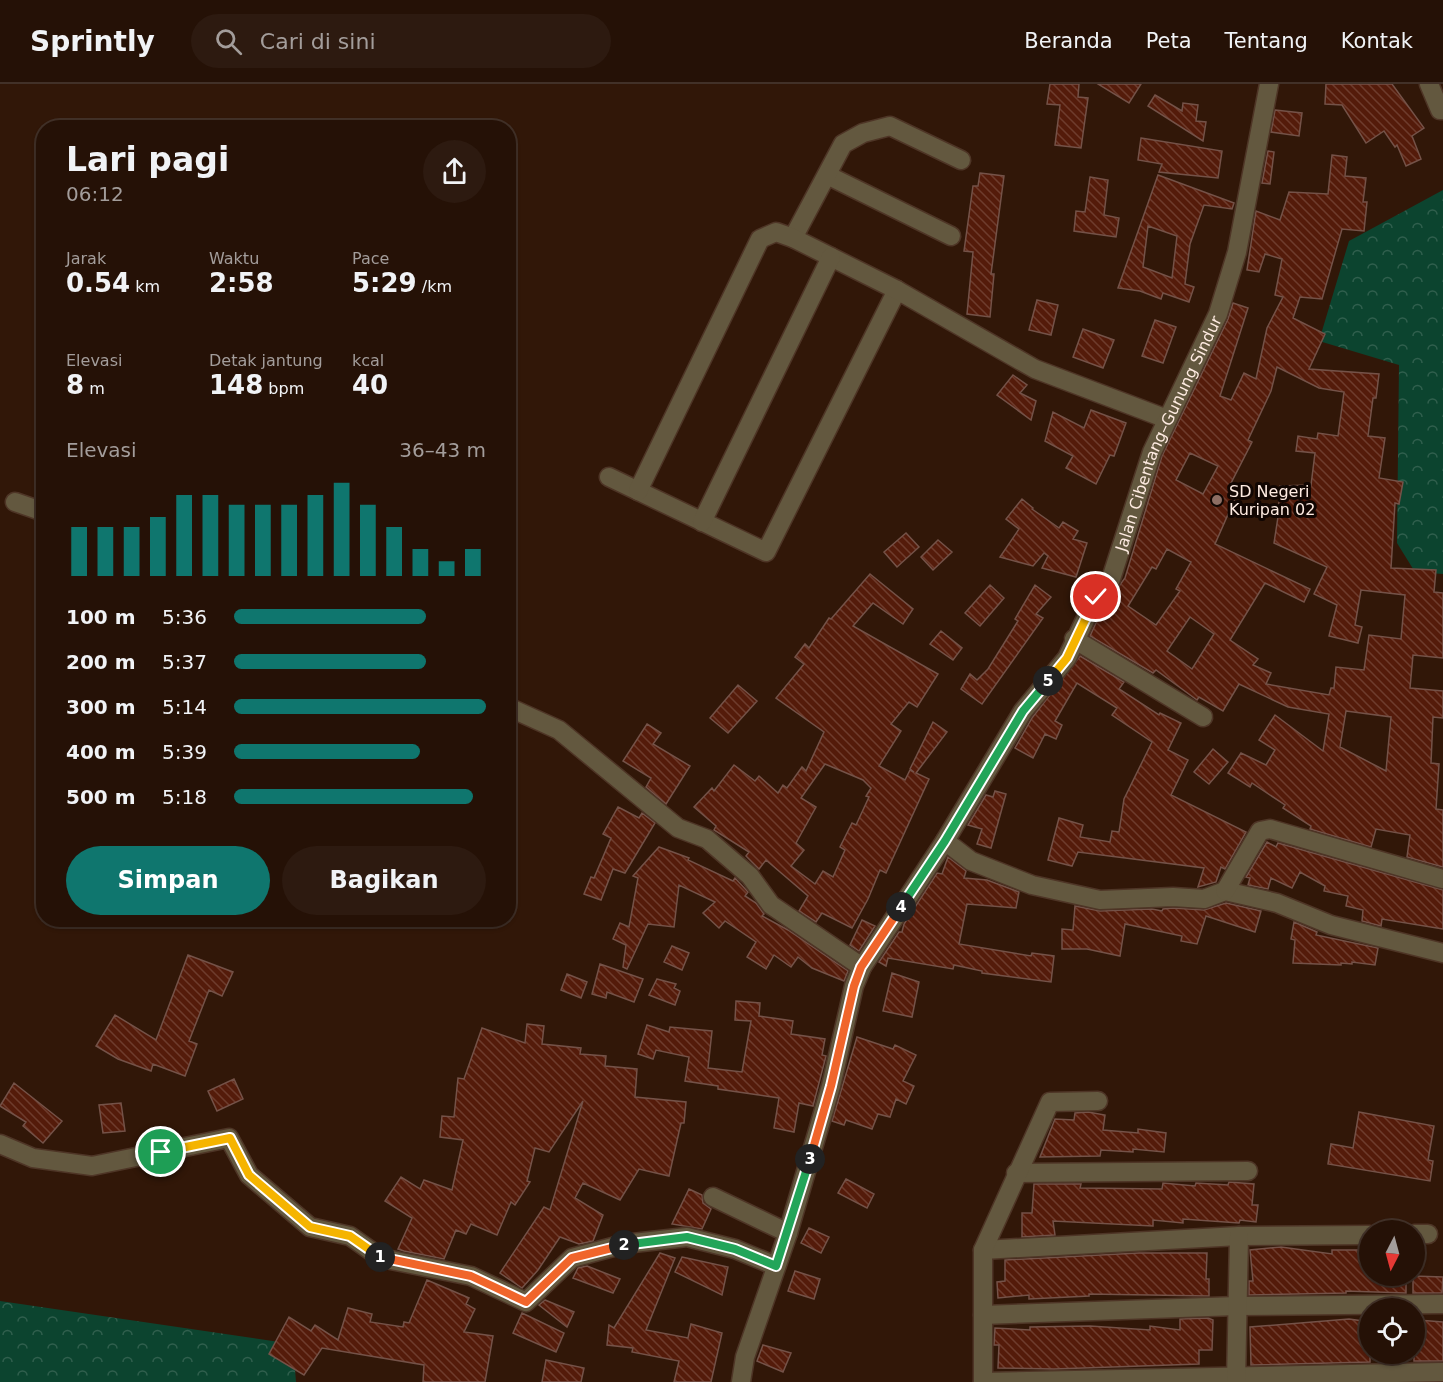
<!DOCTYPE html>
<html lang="id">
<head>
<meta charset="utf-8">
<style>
	:root { --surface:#251106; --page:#2d1a10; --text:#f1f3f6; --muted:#a39d9b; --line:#423128; --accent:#0f766e }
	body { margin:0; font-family:"DejaVu Sans",sans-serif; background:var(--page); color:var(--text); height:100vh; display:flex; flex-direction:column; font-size:22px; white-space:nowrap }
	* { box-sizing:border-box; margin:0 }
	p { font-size:20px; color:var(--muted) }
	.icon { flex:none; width:33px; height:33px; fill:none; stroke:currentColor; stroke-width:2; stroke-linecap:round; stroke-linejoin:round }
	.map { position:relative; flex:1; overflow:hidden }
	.sheet { position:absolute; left:36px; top:36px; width:480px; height:807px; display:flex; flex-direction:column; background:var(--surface); border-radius:24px; box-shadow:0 2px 4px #0004,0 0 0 2px var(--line) }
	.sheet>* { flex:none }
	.needle { width:39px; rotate:186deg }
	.tools { position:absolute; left:1359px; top:1136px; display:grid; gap:12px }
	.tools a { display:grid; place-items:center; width:66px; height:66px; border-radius:50%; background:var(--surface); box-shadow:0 2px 4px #0004,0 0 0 2px var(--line); font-size:30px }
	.pin { position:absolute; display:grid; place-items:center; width:51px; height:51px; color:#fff; margin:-26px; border:3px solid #fff; border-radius:50%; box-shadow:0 2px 6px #0007 }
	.km { position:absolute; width:30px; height:30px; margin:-15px; border-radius:50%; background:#222; color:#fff; font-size:16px; line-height:30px; text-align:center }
	.round { display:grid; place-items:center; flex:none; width:63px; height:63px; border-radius:32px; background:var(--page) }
	.overview { display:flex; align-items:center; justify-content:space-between; height:102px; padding:0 30px }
	h1 { font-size:33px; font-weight:700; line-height:45px }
	.figures { display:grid; grid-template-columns:repeat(3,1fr); gap:9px; height:102px; padding:6px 30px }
	.figures div { display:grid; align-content:center }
	.figures b { font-size:26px; font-weight:700 }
	.figures small { font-size:16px; font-weight:400 }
	.figures p { font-size:16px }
	.chart { height:168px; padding:12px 30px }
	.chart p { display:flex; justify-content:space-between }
	.chart svg { width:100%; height:108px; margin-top:6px; stroke:var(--accent); stroke-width:6 }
	.action { display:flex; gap:12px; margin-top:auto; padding:12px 30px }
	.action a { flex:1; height:69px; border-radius:36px; background:var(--accent); color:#fff; font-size:24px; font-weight:700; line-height:69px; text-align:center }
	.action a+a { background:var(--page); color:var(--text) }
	ul { padding:0 30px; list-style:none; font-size:20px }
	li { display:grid; grid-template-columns:96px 72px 1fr; align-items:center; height:45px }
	li i { height:15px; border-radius:8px; background:var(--accent) }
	header { display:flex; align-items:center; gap:36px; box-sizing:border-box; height:84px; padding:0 30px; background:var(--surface); border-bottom:2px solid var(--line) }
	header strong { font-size:28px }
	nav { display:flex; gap:33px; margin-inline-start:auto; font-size:21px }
	.search { width:420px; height:54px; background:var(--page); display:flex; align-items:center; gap:15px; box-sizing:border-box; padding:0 21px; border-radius:33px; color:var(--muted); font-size:22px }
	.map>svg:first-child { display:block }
</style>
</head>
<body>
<header>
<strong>Sprintly</strong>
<div class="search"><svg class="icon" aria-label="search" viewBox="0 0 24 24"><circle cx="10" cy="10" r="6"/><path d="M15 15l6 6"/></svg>Cari di sini</div>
<nav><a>Beranda</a><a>Peta</a><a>Tentang</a><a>Kontak</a></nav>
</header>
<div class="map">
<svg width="1443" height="1298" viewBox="0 0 1443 1298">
	<defs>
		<pattern id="forest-crowns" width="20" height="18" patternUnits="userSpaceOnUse" patternTransform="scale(1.5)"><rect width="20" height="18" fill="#0c442f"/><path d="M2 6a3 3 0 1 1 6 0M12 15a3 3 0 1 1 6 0" fill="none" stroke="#305f4d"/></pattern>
		<pattern id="building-back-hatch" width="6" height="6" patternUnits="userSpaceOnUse" patternTransform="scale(1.5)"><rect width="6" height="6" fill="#541b0a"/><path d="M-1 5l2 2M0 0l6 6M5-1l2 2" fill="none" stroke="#6e3c2d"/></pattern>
	</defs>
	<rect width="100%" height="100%" fill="#311708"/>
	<path fill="url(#forest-crowns)" d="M1443 106V490L1415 488 1397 459 1399 281 1319 257 1349 157Z
		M0 1217 293 1260 296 1298H0Z"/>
	<path fill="url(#building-back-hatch)" stroke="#745248" stroke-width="1.5" fill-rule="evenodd" d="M1050 0H1079L1078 13 1088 14 1081 64 1055 61 1060 21 1047 20Z
		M1098 0H1141L1129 19Z
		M1326 0H1392L1424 44 1412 52 1421 75 1406 82 1397 61 1395 63 1384 47 1366 59 1342 21 1325 20Z
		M1155 11 1182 27 1183 19 1198 21 1196 37 1206 38 1203 57 1148 22Z
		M1275 26 1302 29 1299 52 1271 48Z
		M1141 54 1222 67 1218 94 1159 88 1162 80 1138 76Z
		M1268 67 1274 68 1270 100 1262 99Z
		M1332 71 1347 73 1345 92 1366 94 1363 118H1367L1364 147 1342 145 1322 215 1300 213 1293 234 1325 250 1309 285 1379 290 1376 314H1373L1368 352 1385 354 1379 394 1403 398 1399 420 1395 419 1391 484 1436 486 1434 508 1443 509V574L1413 571 1410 604 1443 607V634L1433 633 1431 679 1439 680 1436 725 1443 726V783L1407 773 1410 751 1376 745 1371 763 1310 745 1311 742 1283 724 1285 721 1252 699 1250 703 1228 689 1241 669 1266 681 1275 666 1259 656 1275 631 1323 667 1329 630 1288 623 1239 600 1223 627 1199 613 1197 616 1156 586 1153 589 1090 552 1103 524 1125 494 1162 372 1228 235 1233 219 1248 224 1220 312 1231 316 1244 289 1256 295 1267 244 1283 213 1275 211 1282 175 1265 170 1259 188 1247 186 1256 127 1280 136 1289 108 1328 110ZM1277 283 1319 304 1344 308 1338 352 1318 349 1317 355 1298 352 1296 367 1315 369 1311 401 1280 402 1278 433 1274 459 1327 483 1314 510 1337 521 1329 552 1358 559 1362 543 1355 541 1361 506 1405 511 1401 555 1369 551 1364 586 1336 583 1334 604H1331L1329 611 1266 600 1271 589 1253 581 1258 575 1230 556 1265 499 1304 518 1310 505 1215 460 1237 410 1228 405 1252 358 1248 356 1271 307ZM1190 369 1218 382 1203 410 1176 396ZM1167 465 1191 478 1176 505 1180 507 1156 541 1128 522 1152 483 1156 485ZM1190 533 1214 550 1192 585 1167 567ZM1346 627 1391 633 1386 687 1340 663Z
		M980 89 1004 92 991 190H994L990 233 967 230 973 168 964 167 973 102H978Z
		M1158 91 1234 119 1232 125 1204 121 1190 160 1185 200 1194 203 1189 218 1163 209 1161 215 1140 207 1118 204ZM1148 142 1177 152 1172 194 1143 183Z
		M1090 93 1108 96 1104 131 1119 134 1116 153 1074 147 1076 127 1085 128Z
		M1037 216 1058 221 1051 251 1029 246Z
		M1155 236 1176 243 1163 279 1142 272Z
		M1083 245 1114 256 1103 284 1073 273Z
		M1013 291 1027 301 1020 309 1036 317 1031 336 997 311Z
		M1091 326 1126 339 1114 372 1110 371 1096 400 1066 384 1073 372 1045 357 1053 328 1084 344Z
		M1022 415 1033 424 1032 425 1059 444 1063 438 1078 447 1073 455 1087 459 1076 493 1042 484 1048 472 1044 469 1033 482 1000 473 1019 445 1006 435Z
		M906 449 919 463 897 483 884 468Z
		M938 456 952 468 933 486 921 473Z
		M870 490 913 525 903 540 873 519 853 542 938 590 917 623 909 618 891 640 901 647 879 682 905 696 910 686 914 688 910 685 933 638 947 648 916 689 929 695 886 789 880 786 868 815 852 844 822 829 816 838 799 827 808 812 766 776 759 785 746 772 749 768 714 746 716 742 694 723 712 704 714 707 734 681 755 697 759 692 778 709 783 701 787 704 802 683 806 687 824 648 776 614 804 580 795 573 805 560 809 564 829 534 831 535ZM825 680 863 696 871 704 866 712 869 713 856 741 852 739 840 763 845 766 833 793 823 787 815 800 791 782 804 766 796 759 816 723 801 714Z
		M990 501 1004 514 980 542 965 529Z
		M1035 501 1051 513 1036 530 1043 534 982 620 961 605 970 590 977 596 988 585 1018 537 1015 535Z
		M941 547 962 564 953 576 930 560Z
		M1080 572 1124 598 1119 605 1159 631 1160 629 1181 639 1168 666 1188 676 1171 711 1246 748 1225 785 1221 783 1216 798 1198 803 1204 784 1078 768 1072 782 1048 776 1059 734 1083 741 1080 753 1110 758 1112 747 1119 748 1124 715 1152 658 1112 631 1117 624 1077 599 1055 637 1062 641 1056 655 1045 650 1033 674 1015 664 1032 634Z
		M738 601 757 617 728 649 710 634Z
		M647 640 661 649 653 660 690 682 666 720 646 703 651 694 623 677Z
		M1213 665 1228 678 1209 700 1194 688Z
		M995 707 1006 710 991 764 977 760 982 745 968 741 986 711 993 713Z
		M618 723 639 734 642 729 655 739 625 789 613 785 601 816 584 810 591 793 594 794 611 754 603 750Z
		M1267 758 1276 763 1278 759 1443 806V845L1382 835 1381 842 1362 837 1363 826 1346 822 1348 812 1324 807 1325 802 1300 788 1292 804 1271 794 1268 805 1248 801 1250 794 1246 793Z
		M659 763 689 774 688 776 733 797 735 794 748 808 745 812 756 819 764 830 762 832 788 846 848 887 844 897 812 884 798 873 791 883 774 871 766 885 747 873 756 858 725 837 719 844 703 829 715 818 679 801 674 843 648 840 627 885 623 883 626 861 613 855 620 839 629 843 638 794 633 792Z
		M948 773 966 787 964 794 987 796 1019 808 1016 824 967 820 959 860 1031 872 1032 869 1054 872 1051 898 982 889V887L954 881 953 885 888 874 886 882 879 878 899 848H902L904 840 937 789 942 790Z
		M1226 819 1261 827 1255 848 1206 832 1197 860 1181 857 1182 852 1125 840 1120 872 1087 865H1062V845L1073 846 1075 822 1100 827 1152 825 1162 827 1163 825 1173 824 1204 826Z
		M862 836 875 842 859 867 850 861Z
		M1294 838 1317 848 1316 851 1378 864 1375 881 1352 878V880L1341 879V881L1293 879 1295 856 1291 855Z
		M672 862 689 869 682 886 664 878Z
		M188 871 233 888 222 912 209 906 189 957 197 960 185 992 153 980 151 987 118 975 96 962 115 931 156 956Z
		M600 880 643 895 634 918 607 908 606 914 592 910Z
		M892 889 919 898 912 933 883 927Z
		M567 890 587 898 581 914 561 906Z
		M657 895 676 900 674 904 680 907 675 921 649 911Z
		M736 917 760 919 759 932 793 937 791 950 825 955 822 971 826 972 813 1022 799 1019 794 1048 774 1044 779 1014 718 1005V1002L685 997 689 973 656 966 653 975 638 970 647 941 669 948 670 943 712 947 708 984 742 988 751 937 735 936Z
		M527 940 544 942 542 960 581 964 580 970 606 972 605 982 637 985 635 1013 686 1018 684 1039H681L669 1092 639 1085 620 1116 583 1099 575 1114 603 1131 593 1157 579 1160 560 1153 538 1186 522 1204 500 1189 544 1123 550 1126 583 1017 549 1068 535 1064 527 1097 530 1098 515 1121 511 1118 497 1151 471 1140 466 1150 456 1146 444 1175 404 1167 398 1165 412 1134 385 1117 401 1093 420 1105 424 1096 452 1106 463 1056 440 1053 442 1032 454 1033 458 994 464 995 482 944 525 959Z
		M857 953 893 965 895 961 916 971 903 997 914 1002 906 1020 896 1015 890 1033 878 1030 872 1045 846 1036 844 1041 832 1037Z
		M234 995 243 1015 217 1027 208 1007Z
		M14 999 62 1037 43 1059 23 1042 26 1038 0 1022Z
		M121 1019 125 1047 103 1049 99 1021Z
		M1088 1028 1105 1031 1103 1046 1138 1049V1045L1166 1049 1164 1068 1133 1065V1068L1101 1066 1100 1072 1040 1073 1055 1035 1074 1036 1075 1029Z
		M1359 1028 1434 1042 1428 1076 1433 1077 1430 1097 1328 1080 1331 1060 1353 1064Z
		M846 1095 874 1110 867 1124 838 1109Z
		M1229 1098 1254 1100 1252 1121H1258L1256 1138 1240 1136 1239 1139 1183 1135V1139L1153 1136V1142L1053 1137 1055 1151 1022 1153V1129H1032L1034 1100H1081L1080 1104 1162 1105 1163 1099 1195 1102 1196 1099 1228 1101Z
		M689 1105 702 1111 703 1119 711 1125 702 1145 672 1140Z
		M809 1144 829 1153 821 1169 801 1159Z
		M1281 1163 1332 1170V1166H1370V1191L1406 1196V1209L1346 1207V1209L1249 1211V1197H1253L1250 1166Z
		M660 1169 675 1174 646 1246 688 1254 691 1240 722 1249 711 1298H674L679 1277 632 1268 633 1264 607 1261 609 1241 614 1244Z
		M1139 1169H1207L1206 1195H1209V1212L1089 1210V1212L1029 1215V1211L998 1214 997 1198 1005 1197V1176Z
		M682 1173 728 1183 722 1211 675 1188Z
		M587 1182 620 1195 613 1209 573 1194 578 1184Z
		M795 1187 820 1195 814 1215 788 1207Z
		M1413 1192 1443 1193 1442 1209H1413Z
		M427 1196 469 1214 466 1220 475 1225 464 1248 493 1252 485 1298H423L424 1281 322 1264 304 1291 269 1270 289 1233 311 1247 315 1241 338 1256 348 1224 372 1230 370 1238 403 1243 404 1238 409 1239Z
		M545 1216 574 1228 567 1243 539 1221Z
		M522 1229 564 1249 556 1268 513 1249Z
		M1208 1234 1213 1236 1212 1266H1199V1280L1054 1285 998 1284 999 1261H994L995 1244 1030 1246V1243L1090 1242 1150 1246V1242L1180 1246V1235Z
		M1349 1235 1370 1238V1278L1251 1281 1250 1243Z
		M1418 1236 1443 1238V1277H1414V1240L1418 1241Z
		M763 1261 791 1269 783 1288 757 1277Z
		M546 1276 584 1284 581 1298H542Z"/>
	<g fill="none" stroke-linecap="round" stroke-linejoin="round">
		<defs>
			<g id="minor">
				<path d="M1429 0 1440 26H1443"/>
				<path d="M827 91 951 152"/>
				<path d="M793 154 843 60 863 49 890 42 961 76"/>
				<path d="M609 393 766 468 897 206"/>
				<path d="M638 407 760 155 776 148 793 154 897 206 1035 285 1167 335"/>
				<path d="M15 418 44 428"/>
				<path d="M702 438 831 173"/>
				<path d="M1074 555 1203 633"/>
				<path d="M508 623 559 646 678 744 707 755 750 792 771 821 862 883"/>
				<path d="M945 757 971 777 1032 801 1100 816 1173 813 1204 815 1225 807 1277 819 1331 841 1443 869"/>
				<path d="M1225 807 1260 747 1270 745 1443 795"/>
				<path d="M0 1060 33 1074 92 1082 229 1054 249 1091 310 1143 350 1152 381 1174 471 1192 526 1218 572 1174 624 1160 687 1153 735 1165 776 1182"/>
				<path d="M1016 1089 1248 1087"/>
				<path d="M713 1113 788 1149"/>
				<path d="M1414 1150H1428"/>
				<path d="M983 1166 1239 1152 1370 1151"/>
				<path d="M983 1231 1237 1222 1443 1220"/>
				<path id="s1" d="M741 1298 745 1273 788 1149 831 1002 854 902 862 883 945 757 1023 627 1067 574 1096 513 1110 498 1152 368 1218 230 1237 168 1269 0"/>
				<path d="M983 1298 1443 1288"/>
				<path d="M983 1298V1166L1050 1018 1098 1017"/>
				<path d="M1236 1298 1239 1152"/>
			</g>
		</defs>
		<use href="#minor" stroke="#4e3526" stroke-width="21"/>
		<use href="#minor" stroke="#63583f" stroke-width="18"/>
	</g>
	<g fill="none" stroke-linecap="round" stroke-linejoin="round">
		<defs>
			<path id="split-1" d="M161 1068 230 1054 249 1091 310 1143 350 1152 380 1173"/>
			<path id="split-2" d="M380 1173 471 1192 526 1218 572 1174 624 1161"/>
			<path id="split-3" d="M624 1161 687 1153 735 1165 776 1182 810 1075"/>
			<path id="split-4" d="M810 1075 831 1002 854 902 861 883 901 823"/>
			<path id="split-5" d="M901 823 945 757 1023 627 1048 597"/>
			<path id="split-6" d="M1048 597 1067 574 1096 513"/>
		</defs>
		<use href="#split-1" stroke="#fff" stroke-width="12"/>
		<use href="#split-2" stroke="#fff" stroke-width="12"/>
		<use href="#split-3" stroke="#fff" stroke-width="12"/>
		<use href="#split-4" stroke="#fff" stroke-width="12"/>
		<use href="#split-5" stroke="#fff" stroke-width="12"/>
		<use href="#split-6" stroke="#fff" stroke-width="12"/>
		<use href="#split-1" stroke="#f5b400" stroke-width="8"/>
		<use href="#split-2" stroke="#f0652b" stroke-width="8"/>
		<use href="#split-3" stroke="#22a559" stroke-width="8"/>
		<use href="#split-4" stroke="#f0652b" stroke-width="8"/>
		<use href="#split-5" stroke="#22a559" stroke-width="8"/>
		<use href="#split-6" stroke="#f5b400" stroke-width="8"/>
	</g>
	<circle fill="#8d6e63" stroke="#110602" stroke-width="2" cx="1217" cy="416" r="6"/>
	<g text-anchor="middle" stroke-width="6" stroke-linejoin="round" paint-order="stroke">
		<g font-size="16" fill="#feebe1" stroke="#110602">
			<text dy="6" stroke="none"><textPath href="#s1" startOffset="1052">Jalan Cibentang–Gunung Sindur</textPath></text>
		</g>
		<g font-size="16" fill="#feebe1" stroke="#110602" text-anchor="start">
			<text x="1229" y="413">SD Negeri<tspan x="1229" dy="18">Kuripan 02</tspan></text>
		</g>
	</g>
</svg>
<div class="tools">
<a><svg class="needle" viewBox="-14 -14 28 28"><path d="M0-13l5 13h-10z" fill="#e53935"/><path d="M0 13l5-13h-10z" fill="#a39d9b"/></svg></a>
<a><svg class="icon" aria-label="locate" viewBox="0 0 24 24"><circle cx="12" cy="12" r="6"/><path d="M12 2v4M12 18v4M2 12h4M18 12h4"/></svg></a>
</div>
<div class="pin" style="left:161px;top:1068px;background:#1e9e55"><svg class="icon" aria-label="arrive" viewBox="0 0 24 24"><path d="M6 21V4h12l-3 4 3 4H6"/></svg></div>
<div class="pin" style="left:1096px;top:513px;background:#d93025"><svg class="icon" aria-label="check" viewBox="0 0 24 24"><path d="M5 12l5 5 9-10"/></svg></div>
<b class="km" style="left:380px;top:1173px">1</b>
<b class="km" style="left:624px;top:1161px">2</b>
<b class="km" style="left:810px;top:1075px">3</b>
<b class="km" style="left:901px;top:823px">4</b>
<b class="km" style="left:1048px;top:597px">5</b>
<section class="sheet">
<div class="overview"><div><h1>Lari pagi</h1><p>06:12</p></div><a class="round"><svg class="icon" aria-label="share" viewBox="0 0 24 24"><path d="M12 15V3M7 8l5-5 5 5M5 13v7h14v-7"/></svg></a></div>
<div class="figures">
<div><p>Jarak</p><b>0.54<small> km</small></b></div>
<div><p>Waktu</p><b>2:58</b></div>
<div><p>Pace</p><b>5:29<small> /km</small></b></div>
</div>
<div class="figures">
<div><p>Elevasi</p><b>8<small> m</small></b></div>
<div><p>Detak jantung</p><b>148<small> bpm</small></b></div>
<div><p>kcal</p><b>40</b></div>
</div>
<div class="chart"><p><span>Elevasi</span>36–43 m</p>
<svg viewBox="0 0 160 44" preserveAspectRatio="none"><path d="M5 44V24M15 44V24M25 44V24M35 44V20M45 44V11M55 44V11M65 44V15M75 44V15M85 44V15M95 44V11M105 44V6M115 44V15M125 44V24M135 44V33M145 44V38M155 44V33"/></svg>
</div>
<ul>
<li><b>100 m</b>5:36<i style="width:76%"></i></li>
<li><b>200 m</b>5:37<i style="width:76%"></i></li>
<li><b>300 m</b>5:14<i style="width:100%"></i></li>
<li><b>400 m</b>5:39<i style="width:74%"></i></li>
<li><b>500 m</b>5:18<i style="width:95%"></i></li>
</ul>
<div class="action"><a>Simpan</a><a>Bagikan</a></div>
</section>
</div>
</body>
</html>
